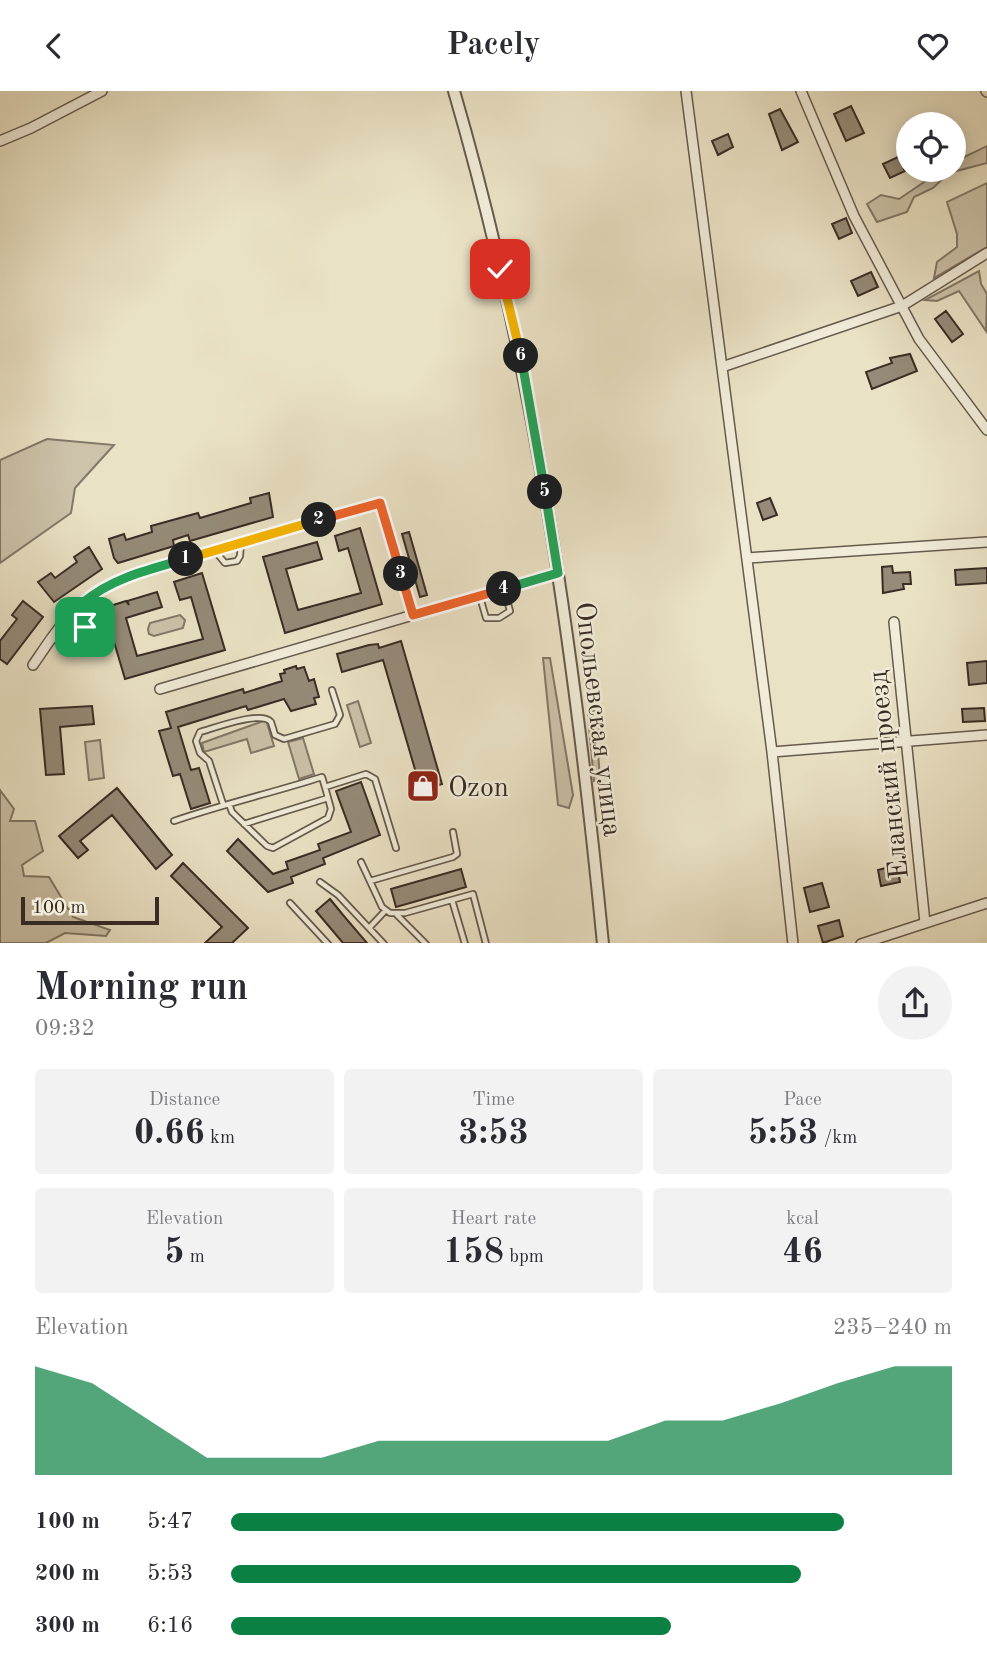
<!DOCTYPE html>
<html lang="en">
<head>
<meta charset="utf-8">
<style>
	:root { --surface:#fff; --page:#f2f2f3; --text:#2b2b33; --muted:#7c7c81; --accent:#0b8043 }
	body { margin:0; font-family:"Old Standard TT",serif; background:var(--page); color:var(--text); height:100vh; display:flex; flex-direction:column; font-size:26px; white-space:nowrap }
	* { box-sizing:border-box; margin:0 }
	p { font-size:23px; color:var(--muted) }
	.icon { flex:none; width:38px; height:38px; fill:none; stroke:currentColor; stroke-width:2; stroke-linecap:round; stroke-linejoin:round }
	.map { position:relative; height:852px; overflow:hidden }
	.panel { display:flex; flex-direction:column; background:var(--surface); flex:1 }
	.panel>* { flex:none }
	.fabs { position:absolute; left:896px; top:21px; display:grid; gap:14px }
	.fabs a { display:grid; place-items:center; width:70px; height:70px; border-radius:50%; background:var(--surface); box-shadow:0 4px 18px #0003; font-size:35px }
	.scale { position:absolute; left:21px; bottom:18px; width:138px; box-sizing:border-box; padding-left:7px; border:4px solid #392c25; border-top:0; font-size:19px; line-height:24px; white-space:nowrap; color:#392c25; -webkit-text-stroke:5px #f1ecd9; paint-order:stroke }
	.pin { position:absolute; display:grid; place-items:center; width:60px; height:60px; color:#fff; margin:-30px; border-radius:14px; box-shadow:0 4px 10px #0006 }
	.km { position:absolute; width:35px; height:35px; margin:-18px; border-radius:50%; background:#222; color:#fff; font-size:19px; line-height:35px; text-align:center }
	.round { display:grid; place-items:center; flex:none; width:74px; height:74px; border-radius:37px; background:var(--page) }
	.headline { display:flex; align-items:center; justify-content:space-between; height:119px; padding:0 35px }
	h1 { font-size:38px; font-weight:700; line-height:52px }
	.figures { display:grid; grid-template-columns:repeat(3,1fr); gap:10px; height:119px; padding:7px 35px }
	.figures div { display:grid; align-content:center; border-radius:7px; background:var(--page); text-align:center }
	.figures b { font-size:35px; font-weight:700 }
	.figures small { font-size:19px; font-weight:400 }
	.figures p { font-size:19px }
	.chart { height:196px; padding:14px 35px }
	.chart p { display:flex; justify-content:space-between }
	.chart svg { width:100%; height:126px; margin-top:7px; fill:var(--accent); opacity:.7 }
	ul { padding:0 35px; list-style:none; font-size:23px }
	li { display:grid; grid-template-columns:112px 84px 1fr; align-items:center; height:52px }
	li i { height:18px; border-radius:9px; background:var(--accent) }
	header { display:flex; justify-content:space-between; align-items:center; height:91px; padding:0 35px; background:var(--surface); font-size:32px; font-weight:700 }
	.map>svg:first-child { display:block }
</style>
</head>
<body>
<header><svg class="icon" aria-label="back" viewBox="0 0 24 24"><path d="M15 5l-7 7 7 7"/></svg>Pacely<svg class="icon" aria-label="heart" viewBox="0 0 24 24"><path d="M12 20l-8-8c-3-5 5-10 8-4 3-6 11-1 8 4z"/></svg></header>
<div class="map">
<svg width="987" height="853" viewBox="0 0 987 853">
	<rect width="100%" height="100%" fill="#eae2c5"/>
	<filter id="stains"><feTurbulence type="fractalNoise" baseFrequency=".00286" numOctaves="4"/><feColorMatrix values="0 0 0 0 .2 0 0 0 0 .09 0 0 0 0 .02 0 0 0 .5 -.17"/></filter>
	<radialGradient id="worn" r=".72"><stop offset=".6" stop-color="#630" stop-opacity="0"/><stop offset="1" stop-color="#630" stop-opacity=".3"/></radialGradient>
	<path fill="#ccc3aa" stroke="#827868" stroke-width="2" d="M987 55V72L949 82 933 97 914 106 907 121 877 131 867 113 881 104 899 108 942 79H954V71Z
		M987 92V156L934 187 937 171 957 156V143L947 111Z
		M979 180 981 193 987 203 986 240 959 200 937 210 925 209Z
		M47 348 114 354 75 397 71 422 0 472V369Z
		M180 524 185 529 183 537 154 545 149 543 148 538 150 532Z
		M543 567H550L573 704 569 717 558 714Z
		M358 610 371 652 360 656 347 614Z
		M594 619 603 625 597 649 600 687 594 690 588 624Z
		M266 629 274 655 251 662 247 648 204 661 202 652Z
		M303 647 314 683 299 688 288 651Z
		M100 649 104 687 89 689 85 651Z
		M0 699 14 718 10 730H35L43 760 22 774 24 785 49 786 73 826 110 839 106 845 65 842 46 852H0Z"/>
	<path fill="#958b78" stroke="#392c25" stroke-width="2" d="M851 15 864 42 846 50 834 23Z
		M780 18 798 51 782 59 769 23Z
		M728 43 733 56 718 64 712 50Z
		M898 66 905 80 890 87 883 73Z
		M846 127 852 142 839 148 832 133Z
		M871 181 878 196 858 205 851 190Z
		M946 220 963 243 952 251 935 228Z
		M910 263 917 280 872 298 866 281 892 272 890 267Z
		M269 402 273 426 190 450 188 444 173 449 174 455 118 472 114 467 109 448 124 443 126 449 152 441 151 435 198 422 200 427 251 412 250 407Z
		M770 407 777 424 763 429 757 412Z
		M360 437 382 513 285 542 263 466 317 451 322 468 286 478 298 519 361 502 348 457 339 460 335 445Z
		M409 441 427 504 420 506 402 443Z
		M89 456 102 478 54 511 38 491 51 482 55 487 77 471 74 466Z
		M892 475 893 482 910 481 911 493H903L904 498 883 502 882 476Z
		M987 477V492L956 494 955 479Z
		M202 482 225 559 125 588 104 517 126 510 129 514 127 510 157 501 162 516 126 527 137 565 203 548 191 506 180 509 174 491Z
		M23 510 43 526 7 573 0 568V550L17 528 12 524Z
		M401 550 442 693 421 699 383 569 342 581 337 563 369 554 378 553 379 557Z
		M987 570V592L969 594 967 572Z
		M296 575 297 578 304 576 309 590 314 588 319 606 314 607 316 613 291 620 284 608 248 619 246 615 178 636 191 679 199 677 210 712 191 718 180 683 173 685 159 640 171 637 166 621 243 598 244 602 282 590 280 583 285 582 284 579Z
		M92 615 94 633 60 636 64 683 46 684 40 618Z
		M984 617 985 630 963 631 962 618Z
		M361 691 380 744 323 767 325 773 291 786 293 792 268 801 227 760 238 748 273 783 288 778 286 771 320 759 318 753 351 741 336 700Z
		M117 697 172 764 156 778 112 724 80 750 88 759 78 767 59 745Z
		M183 772 248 837 232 852H205L222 836 171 785Z
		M897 774 900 791 881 795 878 779Z
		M461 778 466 796 396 816 391 798Z
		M822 792 829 816 810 821 804 797Z
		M330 808 343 824 367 852H343L316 820Z
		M839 829 843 845 823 852 818 835Z"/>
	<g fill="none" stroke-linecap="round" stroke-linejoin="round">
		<defs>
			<path id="service" d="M215 460 225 472 237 470 240 465 241 452
				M480 506 486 527H499L510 520 504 498
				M52 548H61L85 536 88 528 84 512
				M223 713 209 670 200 662 196 650 200 641C215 637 261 619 271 631L275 644 284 648 335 633 340 624 332 599
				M229 713 232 721 267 755 273 757 328 727 331 718 325 696
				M174 730C223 713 272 702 322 686L325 696 366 683 375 688 396 757
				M244 733 328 707
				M361 771 382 816 390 822H405L473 803 486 853
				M370 790 453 766 457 763 453 741
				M320 791 338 804 384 853
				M452 809 465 853
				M290 812 328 853
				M397 824 426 853
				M369 837 385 820"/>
			<path id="minor" d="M686 0 772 661 793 853
				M801 0 854 125 919 248 987 339
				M986 0 987 1
				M0 50 31 37 102 0
				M722 276 902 215 987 162
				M747 467 987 451
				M894 531 925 832
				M33 574C51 548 68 519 96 502 130 481 173 472 211 461 267 444 324 428 380 412L413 524 558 482
				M160 598 413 524
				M772 661 987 644
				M861 853 987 812"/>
			<path id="tertiary" d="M454 0C535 278 575 565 603 853"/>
		</defs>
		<use href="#service" stroke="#655a4d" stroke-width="8"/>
		<use href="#minor" stroke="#655a4d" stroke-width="12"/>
		<use href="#tertiary" stroke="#655a4d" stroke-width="14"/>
		<use href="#service" stroke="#f1ecd9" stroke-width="4.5"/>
		<use href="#minor" stroke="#f1ecd9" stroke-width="9"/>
		<use href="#tertiary" stroke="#f1ecd9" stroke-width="10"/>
	</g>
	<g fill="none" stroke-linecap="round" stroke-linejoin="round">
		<defs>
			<path id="split-1" d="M85 536 88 528 84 511C112 487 151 478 186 468"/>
			<path id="split-2" d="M186 468 319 429"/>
			<path id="split-3" d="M319 429 380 412 401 483"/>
			<path id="split-4" d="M401 483 413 524 504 498"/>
			<path id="split-5" d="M504 498 558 482 545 401"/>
			<path id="split-6" d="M521 265 545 401"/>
			<path id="split-7" d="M500 178 521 265"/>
		</defs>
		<use href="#split-1" stroke="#fff" stroke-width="14"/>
		<use href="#split-2" stroke="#fff" stroke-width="14"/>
		<use href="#split-3" stroke="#fff" stroke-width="14"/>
		<use href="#split-4" stroke="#fff" stroke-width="14"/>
		<use href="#split-5" stroke="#fff" stroke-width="14"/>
		<use href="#split-6" stroke="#fff" stroke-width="14"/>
		<use href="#split-7" stroke="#fff" stroke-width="14"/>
		<use href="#split-1" stroke="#22a559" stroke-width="9"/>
		<use href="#split-2" stroke="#f5b400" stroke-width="9"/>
		<use href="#split-3" stroke="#f0652b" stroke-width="9"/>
		<use href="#split-4" stroke="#f0652b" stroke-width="9"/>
		<use href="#split-5" stroke="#22a559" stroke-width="9"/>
		<use href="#split-6" stroke="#22a559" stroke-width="9"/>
		<use href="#split-7" stroke="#f5b400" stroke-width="9"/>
	</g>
	<defs>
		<symbol id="shop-square" viewBox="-11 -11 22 22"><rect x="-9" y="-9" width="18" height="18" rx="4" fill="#8f2418" stroke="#f1ecd9"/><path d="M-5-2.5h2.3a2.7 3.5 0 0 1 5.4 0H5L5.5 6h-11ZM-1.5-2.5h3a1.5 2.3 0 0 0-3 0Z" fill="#fff"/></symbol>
	</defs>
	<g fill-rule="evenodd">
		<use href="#shop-square" x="404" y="676" width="38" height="38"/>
	</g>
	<g text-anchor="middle" stroke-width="5" stroke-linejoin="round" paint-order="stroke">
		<g font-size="28" fill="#392c25" stroke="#f1ecd9">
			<text transform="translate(600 628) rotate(83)" y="10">Опольевская улица</text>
			<text transform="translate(887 684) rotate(-96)" y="10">Еланский проезд</text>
		</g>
		<g font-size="28" fill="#392c25" stroke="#f1ecd9" text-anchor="start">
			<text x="448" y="705">Ozon</text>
		</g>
	</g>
	<rect width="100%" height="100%" filter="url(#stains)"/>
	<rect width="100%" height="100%" fill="url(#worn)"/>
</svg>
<div class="fabs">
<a><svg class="icon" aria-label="locate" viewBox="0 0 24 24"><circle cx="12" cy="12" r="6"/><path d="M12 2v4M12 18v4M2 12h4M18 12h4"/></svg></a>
</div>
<div class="scale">100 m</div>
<div class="pin" style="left:85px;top:536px;background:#1e9e55"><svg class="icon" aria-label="arrive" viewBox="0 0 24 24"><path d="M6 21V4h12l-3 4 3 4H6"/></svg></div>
<div class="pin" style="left:500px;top:178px;background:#d93025"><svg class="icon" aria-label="check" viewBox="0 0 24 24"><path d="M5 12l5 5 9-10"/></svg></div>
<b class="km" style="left:186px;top:468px">1</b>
<b class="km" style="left:319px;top:429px">2</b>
<b class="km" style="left:401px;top:483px">3</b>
<b class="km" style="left:504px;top:498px">4</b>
<b class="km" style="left:545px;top:401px">5</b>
<b class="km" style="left:521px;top:265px">6</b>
</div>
<section class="panel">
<div class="headline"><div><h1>Morning run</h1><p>09:32</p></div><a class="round"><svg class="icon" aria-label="share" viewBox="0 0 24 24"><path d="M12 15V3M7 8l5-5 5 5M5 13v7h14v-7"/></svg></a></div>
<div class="figures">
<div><p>Distance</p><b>0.66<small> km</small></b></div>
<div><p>Time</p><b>3:53</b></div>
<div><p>Pace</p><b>5:53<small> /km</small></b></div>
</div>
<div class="figures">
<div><p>Elevation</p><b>5<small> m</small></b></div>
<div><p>Heart rate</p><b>158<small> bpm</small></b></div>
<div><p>kcal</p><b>46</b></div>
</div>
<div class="chart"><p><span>Elevation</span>235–240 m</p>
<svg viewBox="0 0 160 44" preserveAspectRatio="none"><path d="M0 44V6L10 12L20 25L30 38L40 38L50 38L60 32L70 32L80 32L90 32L100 32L110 25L120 25L130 19L140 12L150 6L160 6V44z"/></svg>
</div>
<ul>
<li><b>100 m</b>5:47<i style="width:85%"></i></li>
<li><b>200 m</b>5:53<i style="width:79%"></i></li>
<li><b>300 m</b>6:16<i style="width:61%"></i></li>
</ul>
</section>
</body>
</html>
